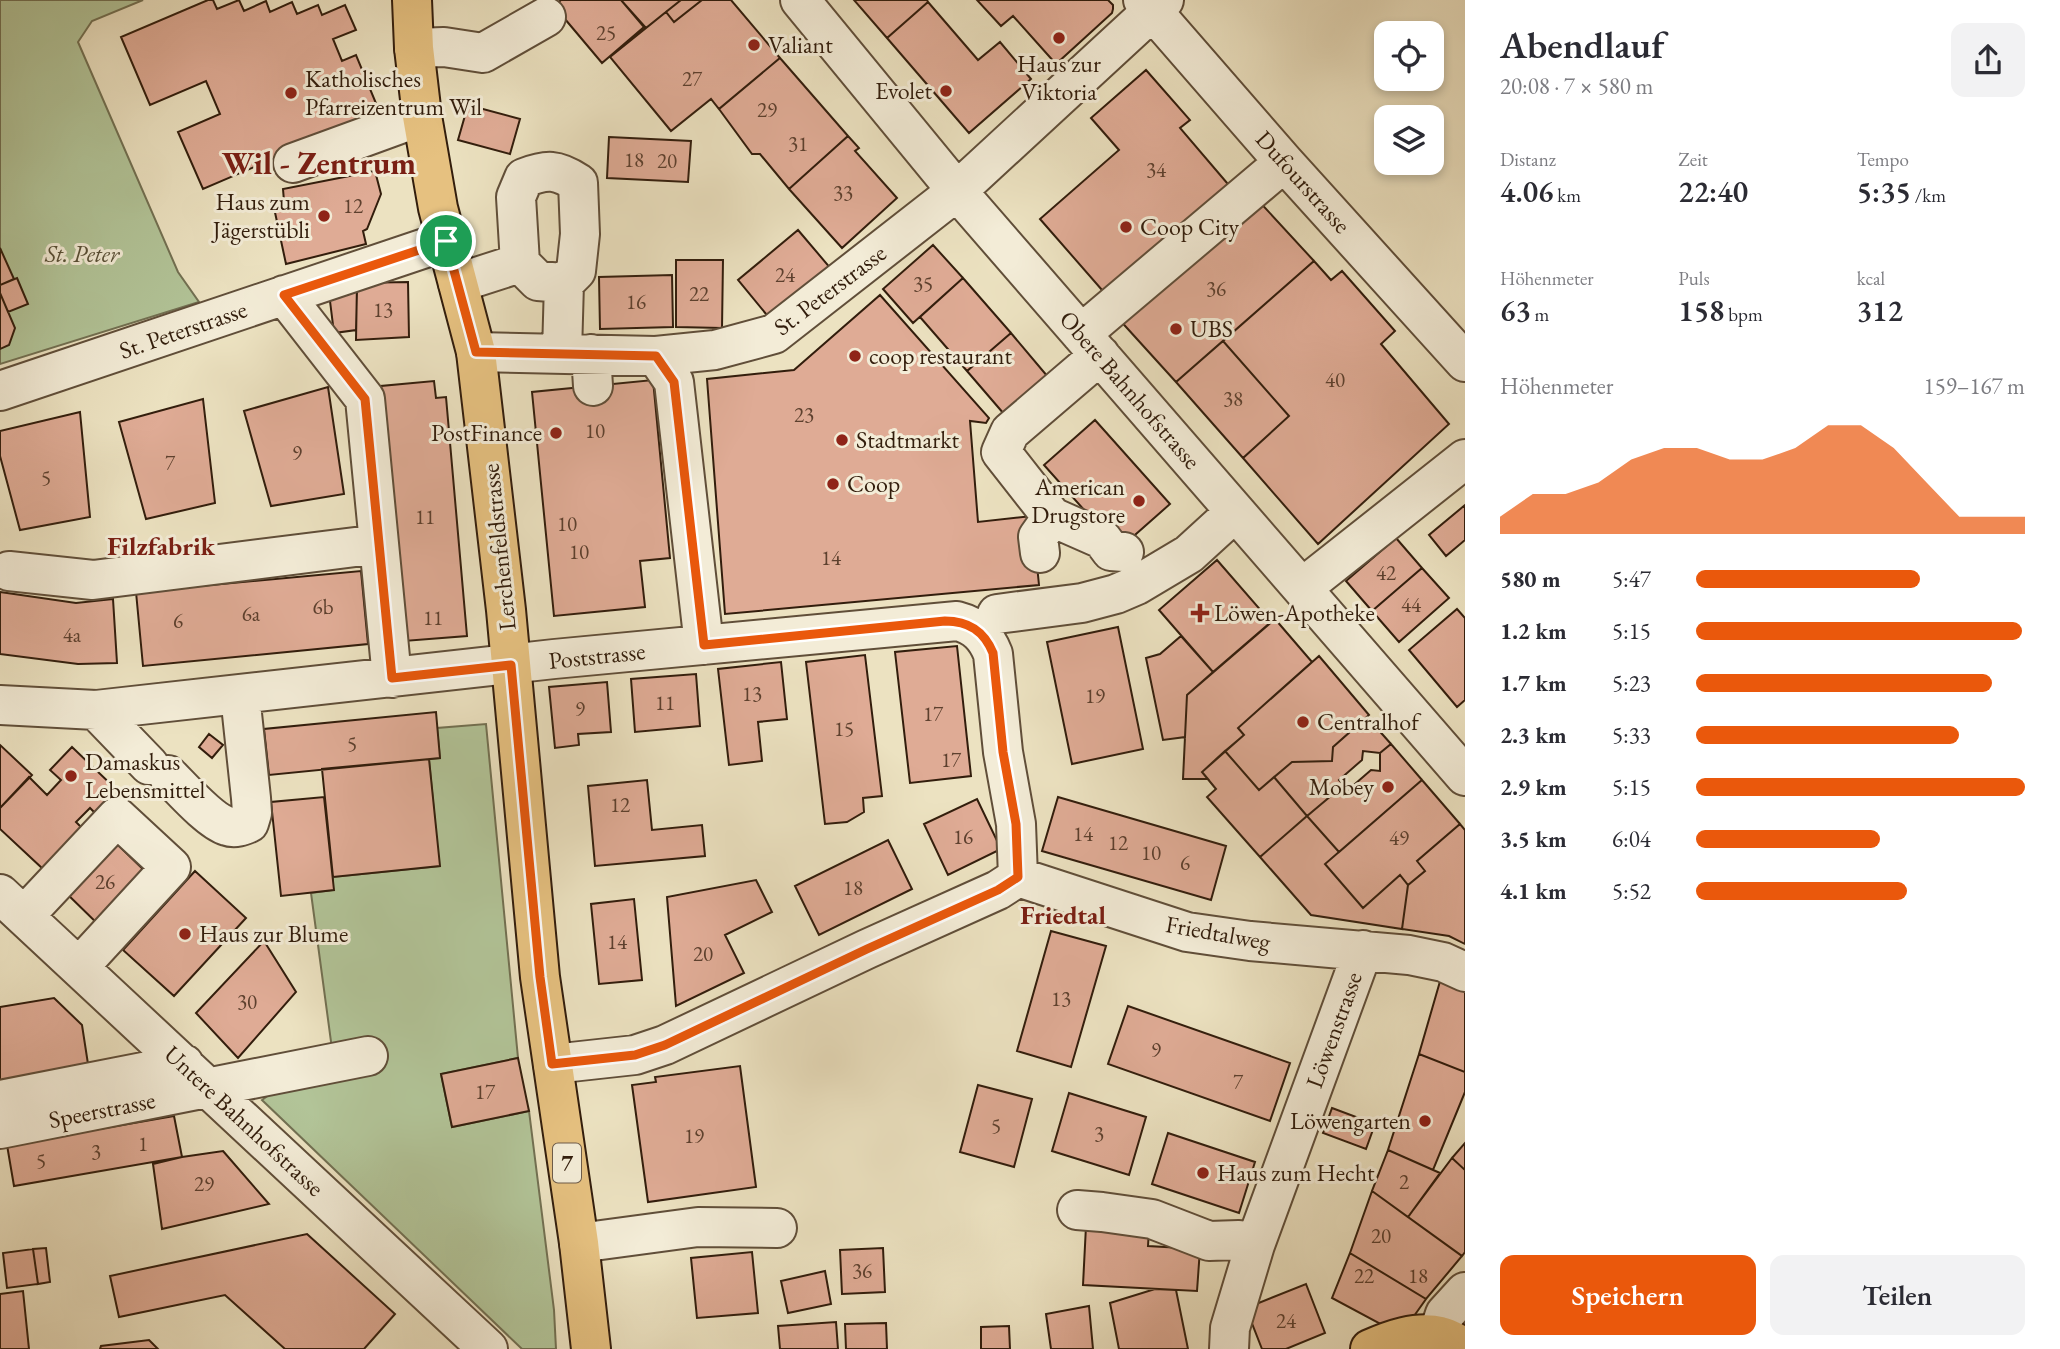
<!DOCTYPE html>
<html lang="de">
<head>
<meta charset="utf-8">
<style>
	:root { --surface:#fff; --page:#f2f2f3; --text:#2b2b33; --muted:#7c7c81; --accent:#ea580c }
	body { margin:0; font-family:"EB Garamond",serif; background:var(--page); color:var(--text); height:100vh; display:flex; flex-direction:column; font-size:26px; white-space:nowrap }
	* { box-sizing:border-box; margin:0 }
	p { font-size:23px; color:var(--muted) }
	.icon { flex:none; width:38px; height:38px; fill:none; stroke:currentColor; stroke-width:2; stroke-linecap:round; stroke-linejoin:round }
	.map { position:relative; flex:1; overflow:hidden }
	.side { display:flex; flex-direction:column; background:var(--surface); width:595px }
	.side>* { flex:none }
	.buttons { position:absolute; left:1374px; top:21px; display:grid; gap:14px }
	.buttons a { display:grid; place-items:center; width:70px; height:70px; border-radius:14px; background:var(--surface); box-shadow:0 4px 10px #0003; font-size:35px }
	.pin { position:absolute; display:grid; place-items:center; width:60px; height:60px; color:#fff; margin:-30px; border:4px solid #fff; border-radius:50%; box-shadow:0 2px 7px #0007 }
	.round { display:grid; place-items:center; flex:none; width:74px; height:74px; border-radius:14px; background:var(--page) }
	.summary { display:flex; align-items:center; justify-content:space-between; height:119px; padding:0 35px }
	h1 { font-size:38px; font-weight:600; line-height:52px }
	.stats { display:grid; grid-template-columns:repeat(3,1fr); gap:10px; height:119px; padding:7px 35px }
	.stats div { display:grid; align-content:center }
	.stats b { font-size:30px; font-weight:600 }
	.stats small { font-size:19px; font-weight:400 }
	.stats p { font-size:19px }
	.chart { height:196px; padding:14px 35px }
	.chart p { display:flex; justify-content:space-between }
	.chart svg { width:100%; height:126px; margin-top:7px; fill:var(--accent); opacity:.7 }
	.action { display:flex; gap:14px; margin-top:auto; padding:14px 35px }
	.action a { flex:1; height:80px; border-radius:14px; background:var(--accent); color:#fff; font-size:28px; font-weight:600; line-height:80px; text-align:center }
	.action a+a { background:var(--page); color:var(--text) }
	ul { padding:0 35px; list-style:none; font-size:23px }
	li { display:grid; grid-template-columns:112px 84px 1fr; align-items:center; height:52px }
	li i { height:18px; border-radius:9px; background:var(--accent) }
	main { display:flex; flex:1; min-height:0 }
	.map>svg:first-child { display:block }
</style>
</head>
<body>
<main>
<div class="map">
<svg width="1465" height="1349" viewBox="0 0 1465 1349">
	<rect width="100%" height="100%" fill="#ece2c1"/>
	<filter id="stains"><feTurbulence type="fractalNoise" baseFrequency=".00286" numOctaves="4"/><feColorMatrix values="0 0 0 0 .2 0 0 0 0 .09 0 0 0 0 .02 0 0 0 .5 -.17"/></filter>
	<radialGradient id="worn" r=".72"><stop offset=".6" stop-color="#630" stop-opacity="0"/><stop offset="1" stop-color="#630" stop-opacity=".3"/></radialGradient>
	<path fill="#b2c498" stroke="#727052" stroke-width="2" d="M0 0H143L92 21 78 42 178 272 199 302 0 364Z
		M486 724 518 1058 441 1074 452 1127 529 1111 554 1310 556 1349H522L262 1100 332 1049 311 893 333 890V877L439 866 429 759 440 758 437 728Z"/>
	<path fill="#dfab95" stroke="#321d0c" stroke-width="2" d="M208 0H213L217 9 239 0 244 11 266 1 270 12 292 2 297 14 318 5 322 15 345 5 356 30 333 39 342 61 356 55 380 113 203 189 178 132 220 114 206 81 150 105 121 37Z
		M561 0H621L644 27 602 63 554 6Z
		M621 0H681L646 28Z
		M681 0H702L674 22 666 12Z
		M702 0H731L780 58 719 109 711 99 671 131 610 57 666 12 674 22Z
		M854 0H927L928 2 887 38Z
		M977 0H1108L1113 5V9L1112 13 1056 64 1013 16 1001 26Z
		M928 2 978 60 1000 42 1031 79 969 133 887 38Z
		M780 58 848 136 789 189 760 154H752L719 109Z
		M1146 70 1190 120 1180 128 1233 190 1109 298 1040 219 1119 150 1091 118Z
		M468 105 520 119 510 154 458 140Z
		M848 136 859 148 855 151 897 198 842 248 789 189Z
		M609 137 691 141 688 182 607 178Z
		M375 171 381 194 367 229 363 231 366 244 286 264 273 203 284 201 283 189Z
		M1256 198 1314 261 1176 382 1117 317Z
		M798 230 832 270 771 320 738 280Z
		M933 245 963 278 913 323 883 289Z
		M0 248 14 279 0 285Z
		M676 260H723L722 328 676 327Z
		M1314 261 1331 280 1342 271 1395 331 1381 344 1449 424 1318 544 1243 458 1289 416 1223 341Z
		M672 275 673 327 600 329 599 277Z
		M17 278 28 304 8 312 0 293V285Z
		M963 278 1011 333 967 371 920 317Z
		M408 282 409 337 356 340 357 283Z
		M357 290 356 330 334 333 329 293Z
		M0 293 15 328 9 345 0 349Z
		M880 295 989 418 986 423 970 421 978 522 1032 516 1039 585 725 614 707 379 794 370Z
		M1011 333 1048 377 1004 414 967 371Z
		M1223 341 1289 416 1243 458 1176 382Z
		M653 380 670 558 640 561 645 607 554 616 532 392Z
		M434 381 436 398 446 397 467 636 404 641 381 386Z
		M328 387 344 494 271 506 244 411Z
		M203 399 215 503 146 519 119 422Z
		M80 412 90 517 20 530 0 456V431Z
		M1095 420 1170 504 1119 549 1044 465Z
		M1465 505V540L1446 556 1429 535Z
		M1396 538 1422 568 1372 611 1346 581Z
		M1217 560 1271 622 1213 672 1159 610Z
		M1422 568 1449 598 1399 642 1372 611Z
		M361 571 368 644 143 666 136 592Z
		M0 592 76 603 113 599 117 663 78 664 0 654Z
		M1457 609 1465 618V700L1457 707 1409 650Z
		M1275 619 1312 662 1238 728 1244 735 1202 772 1208 779H1183L1187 695Z
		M1118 627 1143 749 1072 764 1047 642Z
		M1181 636 1213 672 1187 695 1185 737 1163 740 1146 658 1160 654Z
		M957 646 971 776 910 783 895 652Z
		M865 655 882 796 863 798 864 812 847 822 825 824 806 662Z
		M1319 656 1369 715 1333 747 1332 761 1292 762 1259 790 1225 751 1244 735 1238 728Z
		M781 662 787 719 758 722 762 761 729 765 718 669Z
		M696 674 700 726 635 732 631 679Z
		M607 682 611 732 578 734 579 745 555 748 549 687Z
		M436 712 440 758 269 775 264 729Z
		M1367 717 1391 744 1380 753 1363 751 1362 760 1339 780 1344 785 1307 816 1274 777 1292 762 1332 761 1333 747Z
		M209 734 223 745 212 758 199 747Z
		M1391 744 1422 780 1339 852 1307 816 1344 785 1348 790 1371 770 1380 771V753Z
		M0 745 32 775 0 808Z
		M72 747 119 792 97 815 90 808 76 822 82 828 43 869 0 829V808L29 777 47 795 61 780 50 770Z
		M1225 751 1259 790 1274 777 1307 816 1260 857 1207 797 1216 789 1202 772Z
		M429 759 440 866 333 877 322 769Z
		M647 780 652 830 702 825 705 856 595 866 588 786Z
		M1422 780 1460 824 1417 861 1425 871 1408 885 1400 875 1363 908 1325 864Z
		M324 797 334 890 281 896 271 802Z
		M1058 797 1226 846 1211 900 1042 851Z
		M977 799 1001 849 948 875 924 824Z
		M1307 816 1339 852 1325 864 1363 908 1400 875 1408 885 1402 929 1311 915 1260 857Z
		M1460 824 1465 830V944L1449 936 1402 929 1408 885 1425 871 1417 861Z
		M888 840 912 889 819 935 795 886Z
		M115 842 150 876 105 931 61 888Z
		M195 871 246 918 174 996 123 950Z
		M756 880 772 912 725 935 744 973 676 1006 667 897Z
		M634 899 642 980 599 984 591 904Z
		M1051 931 1106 946 1071 1067 1017 1051Z
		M264 941 296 992 238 1058 196 1013Z
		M1443 971 1465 984V1072L1419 1054Z
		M54 998 82 1025 90 1077 0 1093V1007Z
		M1128 1006 1290 1063 1270 1121 1108 1064Z
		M1419 1054 1465 1072V1092L1433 1170 1388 1150Z
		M518 1058 529 1111 452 1127 441 1074Z
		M740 1066 756 1187 648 1202 632 1085 656 1082 655 1077Z
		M978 1085 1032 1099 1014 1167 960 1152Z
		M1069 1093 1146 1117 1129 1175 1052 1151Z
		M1332 1108 1375 1124 1366 1149 1323 1133Z
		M174 1116 182 1157 14 1186 7 1145Z
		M1168 1133 1255 1162 1239 1213 1152 1184Z
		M1465 1143V1170L1452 1158Z
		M1388 1150 1440 1173 1408 1217 1372 1191Z
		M223 1151 269 1204 162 1229 153 1164 182 1157Z
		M1452 1158 1465 1170V1252L1462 1256 1408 1217Z
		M1372 1191 1462 1256 1426 1299 1350 1253Z
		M1086 1226 1149 1230 1148 1246 1200 1249 1197 1291 1083 1285Z
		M307 1234 395 1314 364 1349H285L225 1295 119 1317 110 1276Z
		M46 1248 50 1282 38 1284 33 1249Z
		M883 1248 885 1292 842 1294 840 1250Z
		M33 1249 38 1284 7 1288 3 1253Z
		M752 1252 758 1313 697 1318 691 1258Z
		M1350 1253 1426 1299 1414 1316 1386 1327 1332 1298Z
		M825 1271 831 1304 788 1313 781 1281Z
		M1306 1284 1325 1333 1286 1349H1262L1246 1308Z
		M1155 1289 1176 1290 1188 1349H1119L1110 1303Z
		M23 1291 29 1349H0V1294Z
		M1089 1306 1093 1349H1051L1046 1314Z
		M836 1322 838 1349H780L778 1326Z
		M886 1323 887 1349H846L845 1324Z
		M1009 1326 1010 1349H981V1327Z
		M149 1340 158 1349H100L101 1346Z"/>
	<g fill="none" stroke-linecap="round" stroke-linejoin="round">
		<defs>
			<path id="minor" d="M800 0 957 191 1465 776
				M1143 0 1284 162 1465 362
				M414 48 444 47 483 53 546 17
				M293 163 422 116
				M458 283 520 263 538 281 564 283 576 271 580 234 578 183C557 169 547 169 524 178L516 197 520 263
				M284 295 365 399 392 678
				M1081 334 1269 175
				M476 352 656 356 715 350 774 334 957 191 1164 0
				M562 353 564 283
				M591 354 593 386
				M1100 355 1010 432 1001 452 1052 517 1102 539 1111 551 1124 552
				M656 356 674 382 704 645
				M0 391 446 241
				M1040 553 1038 537 1052 517
				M9 571 93 580 379 544
				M1302 588 1465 459
				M997 614 1082 603 1116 594 1137 585 1189 554 1235 512
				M0 705 96 710 554 659 957 621C976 626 986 636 993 654L1003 752 1016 824 1018 877
				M96 710 149 765
				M168 775C182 789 210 821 227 826 235 829 242 826 249 823L252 813 251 798 240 695
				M1018 877 1187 932 1250 941 1409 955 1443 962 1465 972
				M0 894 488 1349
				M24 916 117 817 171 867 79 967
				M553 1064 635 1055 665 1045 867 949 998 890 1018 877
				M0 1100 184 1064
				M0 1129 368 1056
				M1077 1210 1102 1212 1152 1219 1209 1241 1239 1240 1255 1245
				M579 1243 698 1227 777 1228
				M1438 1335 1445 1314 1465 1292
				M1229 1349 1230 1328 1255 1245 1363 950"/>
			<path id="major" d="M412 0 414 48 422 116 438 208 476 352 506 610 540 977 579 1243 591 1349
				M1370 1349C1390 1340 1417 1330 1440 1336 1449 1338 1457 1343 1465 1348"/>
		</defs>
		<use href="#minor" stroke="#604e39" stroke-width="42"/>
		<use href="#major" stroke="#321d0c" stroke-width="42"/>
		<use href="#minor" stroke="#f3ecd7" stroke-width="38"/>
		<use href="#major" stroke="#e6c180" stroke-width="38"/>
	</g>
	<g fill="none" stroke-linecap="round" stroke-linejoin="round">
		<defs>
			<path id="route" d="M446 241 476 352 656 356 674 382 704 645 945 621C969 621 984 631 993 653L1003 752 1016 824 1018 877 998 890 867 949 665 1045 635 1055 552 1064 540 977 511 665 392 678 365 399 284 295Z"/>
		</defs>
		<use href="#route" stroke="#fff" stroke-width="14"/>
		<use href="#route" stroke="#ea580c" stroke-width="9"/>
	</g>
	<g fill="#8f2418" stroke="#f3ecd7" stroke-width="2.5">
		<circle cx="1059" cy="38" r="7"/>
		<circle cx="754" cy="45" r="7"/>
		<circle cx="946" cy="91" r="7"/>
		<circle cx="291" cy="93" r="7"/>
		<circle cx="324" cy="216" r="7"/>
		<circle cx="1126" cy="227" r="7"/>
		<circle cx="1176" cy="329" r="7"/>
		<circle cx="855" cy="356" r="7"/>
		<circle cx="556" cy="433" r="7"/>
		<circle cx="842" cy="440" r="7"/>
		<circle cx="833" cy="484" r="7"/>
		<circle cx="1139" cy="501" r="7"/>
		<path d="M1196.5 602.5h7v7h7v7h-7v7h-7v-7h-7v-7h7z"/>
		<circle cx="1303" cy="722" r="7"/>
		<circle cx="71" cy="776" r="7"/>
		<circle cx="1388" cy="787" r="7"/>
		<circle cx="185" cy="934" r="7"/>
		<circle cx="1425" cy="1121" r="7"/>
		<circle cx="1203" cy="1173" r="7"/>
	</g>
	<g text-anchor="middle" stroke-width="6" stroke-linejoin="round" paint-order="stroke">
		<g font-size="21" fill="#5d402e">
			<text x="606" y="40">25</text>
			<text x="692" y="86">27</text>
			<text x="767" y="117">29</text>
			<text x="798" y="151">31</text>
			<text x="634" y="167">18</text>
			<text x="667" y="168">20</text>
			<text x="1156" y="177">34</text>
			<text x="843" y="200">33</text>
			<text x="353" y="213">12</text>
			<text x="785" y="282">24</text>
			<text x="923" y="291">35</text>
			<text x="1216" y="296">36</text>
			<text x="699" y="301">22</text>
			<text x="636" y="309">16</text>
			<text x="383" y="317">13</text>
			<text x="1335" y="387">40</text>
			<text x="1233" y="406">38</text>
			<text x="804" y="422">23</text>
			<text x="595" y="438">10</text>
			<text x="297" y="460">9</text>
			<text x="170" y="470">7</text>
			<text x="46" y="485">5</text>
			<text x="425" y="524">11</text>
			<text x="567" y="531">10</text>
			<text x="579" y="559">10</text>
			<text x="831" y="565">14</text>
			<text x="1386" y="580">42</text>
			<text x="1411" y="612">44</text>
			<text x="323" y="614">6b</text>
			<text x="251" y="621">6a</text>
			<text x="433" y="625">11</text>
			<text x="178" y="628">6</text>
			<text x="72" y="642">4a</text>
			<text x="752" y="701">13</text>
			<text x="1095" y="703">19</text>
			<text x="665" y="710">11</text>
			<text x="580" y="716">9</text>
			<text x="933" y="721">17</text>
			<text x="844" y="736">15</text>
			<text x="352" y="751">5</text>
			<text x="951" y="767">17</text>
			<text x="620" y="812">12</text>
			<text x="1083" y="841">14</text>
			<text x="963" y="844">16</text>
			<text x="1399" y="845">49</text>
			<text x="1118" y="850">12</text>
			<text x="1151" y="860">10</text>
			<text x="1185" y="870">6</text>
			<text x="105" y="889">26</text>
			<text x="853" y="895">18</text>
			<text x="617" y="949">14</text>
			<text x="703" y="961">20</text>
			<text x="1061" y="1006">13</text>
			<text x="247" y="1009">30</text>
			<text x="1156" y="1057">9</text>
			<text x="1238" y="1089">7</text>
			<text x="485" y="1099">17</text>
			<text x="996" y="1133">5</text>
			<text x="1099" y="1141">3</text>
			<text x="694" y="1143">19</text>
			<text x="143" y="1151">1</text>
			<text x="96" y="1159">3</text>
			<text x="41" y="1168">5</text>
			<text x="1404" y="1189">2</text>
			<text x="204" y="1191">29</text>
			<text x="1381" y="1243">20</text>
			<text x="862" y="1278">36</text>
			<text x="1364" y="1283">22</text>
			<text x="1418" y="1283">18</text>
			<text x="1286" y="1328">24</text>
		</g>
		<rect fill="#f3ecd7" stroke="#6c5b49" stroke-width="2" x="553" y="1143.5" width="28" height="39" rx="5"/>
		<g font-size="23" font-weight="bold" fill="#321d0c">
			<text x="567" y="1171">7</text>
		</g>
		<g font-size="24" fill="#321d0c" stroke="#f3ecd7" text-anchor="start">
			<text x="768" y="53">Valiant</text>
			<text x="1059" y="72" text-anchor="middle">Haus zur<tspan x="1059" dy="28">Viktoria</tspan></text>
			<text x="305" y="87">Katholisches<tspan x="305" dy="28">Pfarreizentrum Wil</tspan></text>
			<text x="932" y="99" text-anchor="end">Evolet</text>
			<text x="310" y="210" text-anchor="end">Haus zum<tspan x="310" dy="28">Jägerstübli</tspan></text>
			<text x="1140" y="235">Coop City</text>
			<text x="1190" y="337">UBS</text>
			<text x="869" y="364">coop restaurant</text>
			<text x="542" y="441" text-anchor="end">PostFinance</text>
			<text x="856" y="448">Stadtmarkt</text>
			<text x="847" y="492">Coop</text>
			<text x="1125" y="495" text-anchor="end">American<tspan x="1125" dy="28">Drugstore</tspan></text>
			<text x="1214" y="621">Löwen-Apotheke</text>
			<text x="1317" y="730">Centralhof</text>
			<text x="85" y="770">Damaskus<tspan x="85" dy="28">Lebensmittel</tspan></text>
			<text x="1374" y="795" text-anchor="end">Mobey</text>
			<text x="199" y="942">Haus zur Blume</text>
			<text x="1411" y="1129" text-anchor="end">Löwengarten</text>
			<text x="1217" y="1181">Haus zum Hecht</text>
		</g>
		<g font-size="24" fill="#321d0c" stroke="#f3ecd7">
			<text transform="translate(1303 182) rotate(48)" y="8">Dufourstrasse</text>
			<text transform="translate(830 290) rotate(-37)" y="8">St. Peterstrasse</text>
			<text transform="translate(183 330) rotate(-19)" y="8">St. Peterstrasse</text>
			<text transform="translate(1130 390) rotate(49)" y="8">Obere Bahnhofstrasse</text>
			<text transform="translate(499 547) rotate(-96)" y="8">Lerchenfeldstrasse</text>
			<text transform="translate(597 656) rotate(-6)" y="8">Poststrasse</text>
			<text transform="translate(1218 933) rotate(10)" y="8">Friedtalweg</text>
			<text transform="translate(1334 1030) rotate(-70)" y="8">Löwenstrasse</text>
			<text transform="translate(102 1110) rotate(-11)" y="8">Speerstrasse</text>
			<text transform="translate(244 1121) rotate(43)" y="8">Untere Bahnhofstrasse</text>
		</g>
		<g font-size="24" font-style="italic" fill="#584f36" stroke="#f3ecd7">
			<text x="82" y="262">St. Peter</text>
		</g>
		<g font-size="26" font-weight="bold" fill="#7a1f14" stroke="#f3ecd7">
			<text x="161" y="555">Filzfabrik</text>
			<text x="1063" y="924">Friedtal</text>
		</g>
		<g font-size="32" font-weight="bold" fill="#7a1f14" stroke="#f3ecd7">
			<text x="319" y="174">Wil - Zentrum</text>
		</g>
	</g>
	<rect width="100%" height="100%" filter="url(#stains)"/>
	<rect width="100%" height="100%" fill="url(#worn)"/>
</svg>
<div class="buttons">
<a><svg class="icon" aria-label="locate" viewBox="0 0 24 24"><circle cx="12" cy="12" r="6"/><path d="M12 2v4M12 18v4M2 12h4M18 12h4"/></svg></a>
<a><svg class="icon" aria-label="layers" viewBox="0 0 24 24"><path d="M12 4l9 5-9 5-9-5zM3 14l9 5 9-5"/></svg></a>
</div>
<div class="pin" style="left:446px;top:241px;background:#1e9e55"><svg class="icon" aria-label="arrive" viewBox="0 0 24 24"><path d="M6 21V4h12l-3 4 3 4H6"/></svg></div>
</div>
<section class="side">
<div class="summary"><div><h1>Abendlauf</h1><p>20:08 · 7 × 580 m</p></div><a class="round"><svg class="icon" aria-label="share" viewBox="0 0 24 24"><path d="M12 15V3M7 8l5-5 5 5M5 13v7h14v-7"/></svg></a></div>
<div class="stats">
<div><p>Distanz</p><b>4.06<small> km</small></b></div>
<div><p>Zeit</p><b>22:40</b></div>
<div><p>Tempo</p><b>5:35<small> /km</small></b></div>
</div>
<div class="stats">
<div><p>Höhenmeter</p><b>63<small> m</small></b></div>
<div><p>Puls</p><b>158<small> bpm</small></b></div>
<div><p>kcal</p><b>312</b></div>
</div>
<div class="chart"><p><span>Höhenmeter</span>159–167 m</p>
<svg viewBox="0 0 160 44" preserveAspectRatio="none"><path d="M0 44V38L10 30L20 30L30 26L40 18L50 14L60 14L70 18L80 18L90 14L100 6L110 6L120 14L130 26L140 38L150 38L160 38V44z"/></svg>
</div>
<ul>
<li><b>580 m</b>5:47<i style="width:68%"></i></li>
<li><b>1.2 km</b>5:15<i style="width:99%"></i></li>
<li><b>1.7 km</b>5:23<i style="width:90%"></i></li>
<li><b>2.3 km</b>5:33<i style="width:80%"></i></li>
<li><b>2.9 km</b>5:15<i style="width:100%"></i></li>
<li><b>3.5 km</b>6:04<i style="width:56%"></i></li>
<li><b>4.1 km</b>5:52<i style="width:64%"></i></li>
</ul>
<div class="action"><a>Speichern</a><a>Teilen</a></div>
</section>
</main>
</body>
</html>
